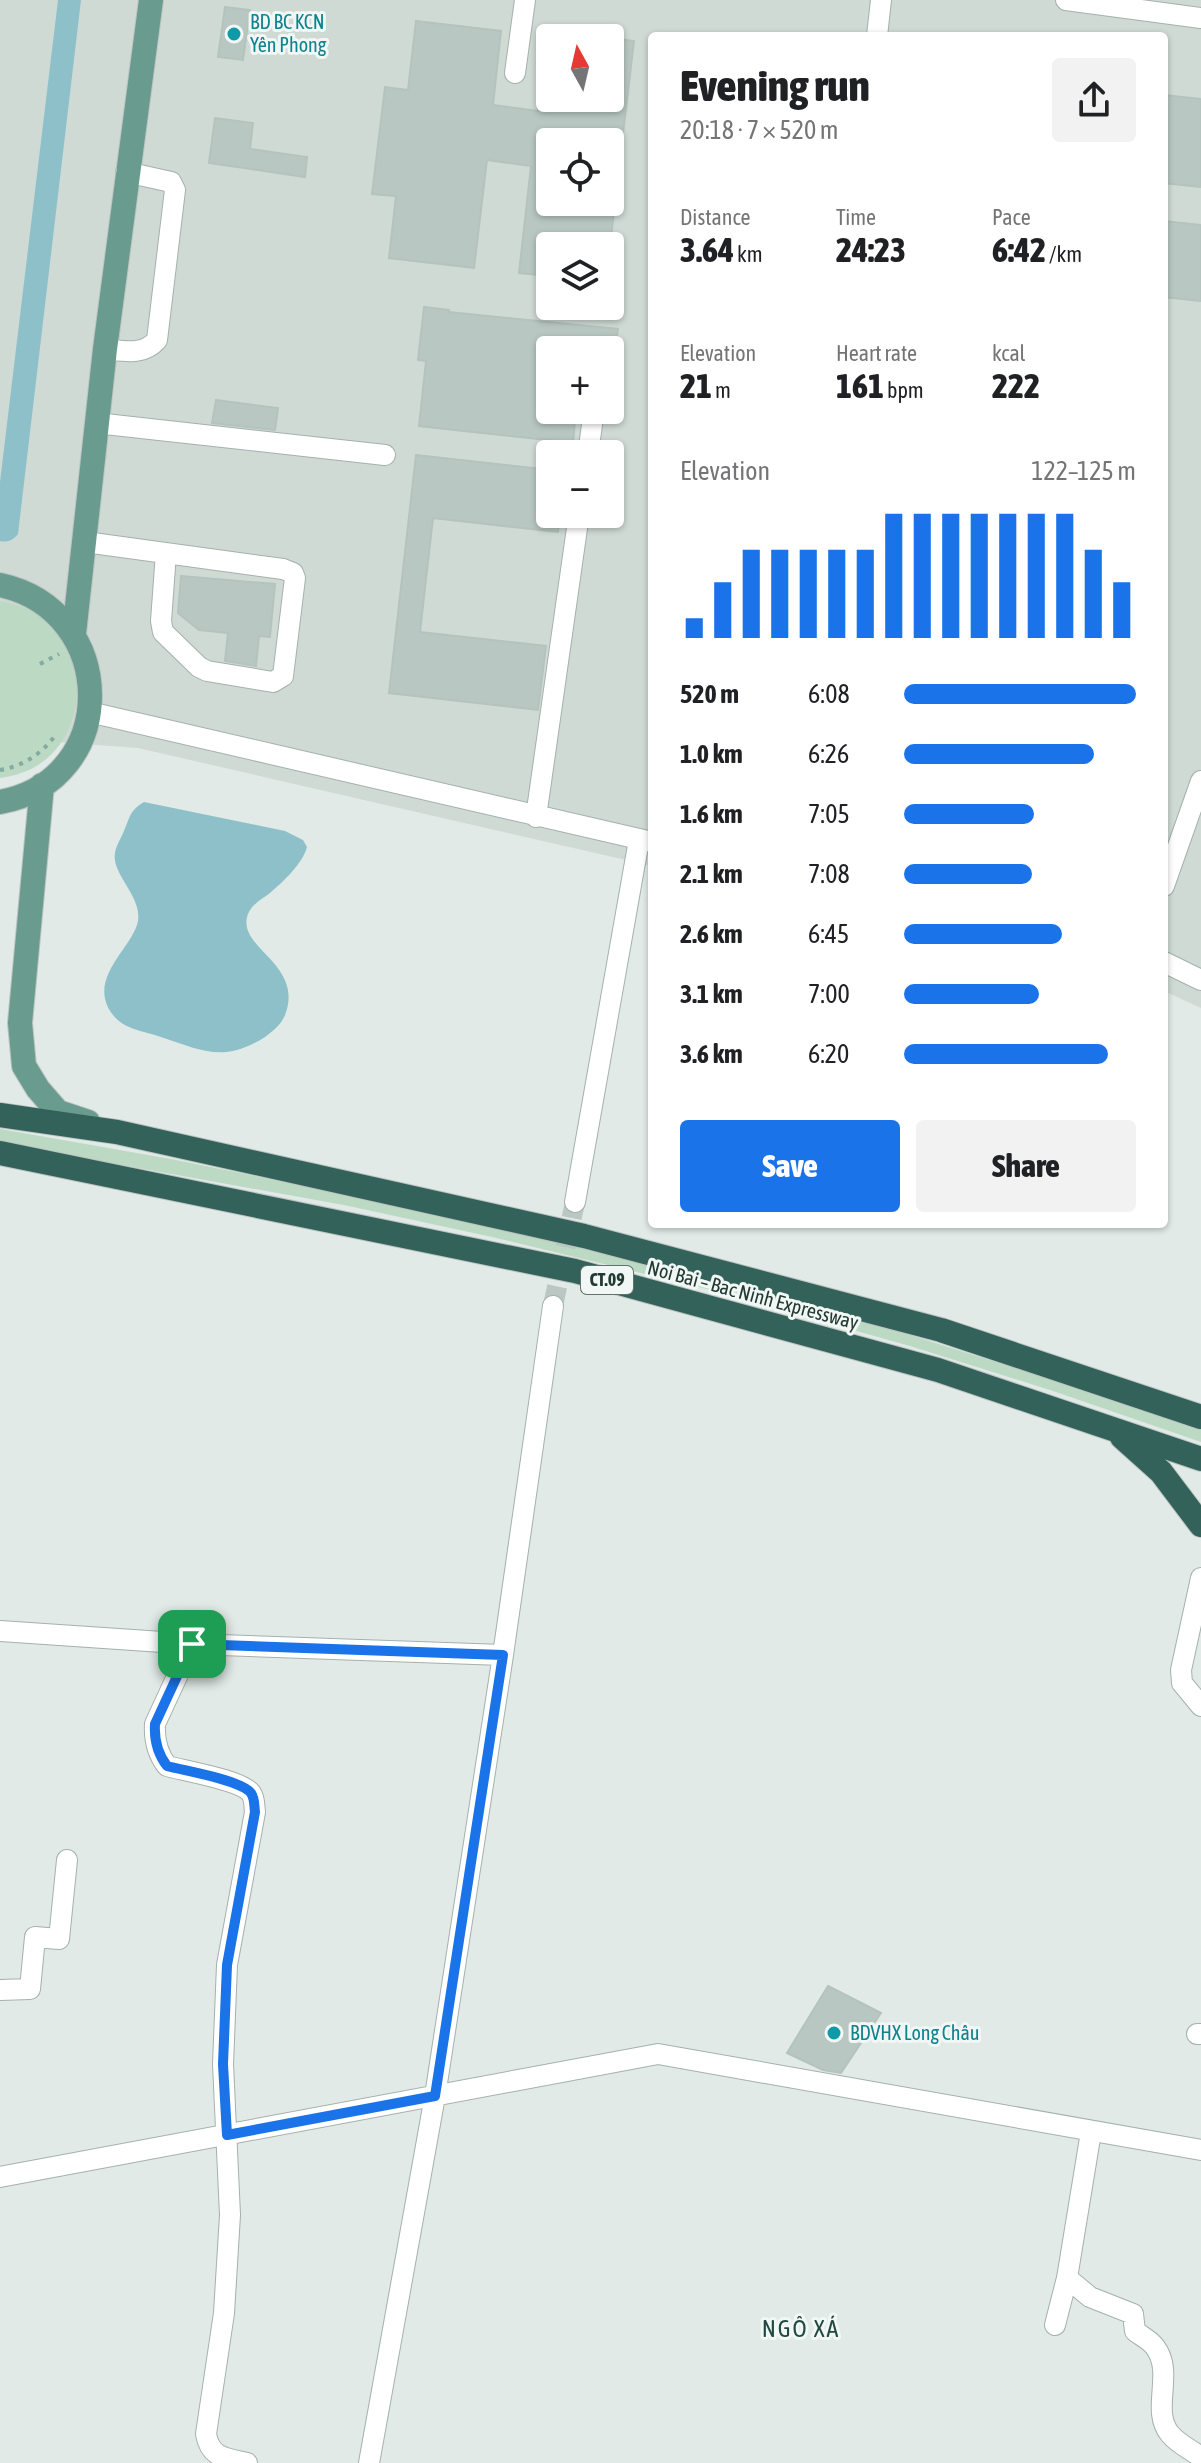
<!DOCTYPE html>
<html lang="en">
<head>
<meta charset="utf-8">
<style>
	:root { --surface:#fff; --page:#f2f2f2; --text:#202124; --muted:#757577; --accent:#1a73e8 }
	body { margin:0; font-family:"Asap Condensed",sans-serif; background:var(--page); color:var(--text); height:100vh; display:flex; flex-direction:column; font-size:30px; white-space:nowrap }
	* { box-sizing:border-box; margin:0 }
	p { font-size:26px; color:var(--muted) }
	.icon { flex:none; width:44px; height:44px; fill:none; stroke:currentColor; stroke-width:2; stroke-linecap:round; stroke-linejoin:round }
	.map { position:relative; flex:1; overflow:hidden }
	.details { position:absolute; left:648px; top:32px; width:520px; height:1196px; display:flex; flex-direction:column; background:var(--surface); border-radius:8px; box-shadow:0 2px 6px #0004 }
	.details>* { flex:none }
	.needle { width:52px; rotate:352deg }
	.buttons { position:absolute; left:536px; top:24px; display:grid; gap:16px }
	.buttons a { display:grid; place-items:center; width:88px; height:88px; border-radius:8px; background:var(--surface); box-shadow:0 2px 6px #0004; font-size:40px }
	.pin { position:absolute; display:grid; place-items:center; width:68px; height:68px; color:#fff; margin:-34px; border-radius:16px; box-shadow:0 4px 12px #0006 }
	.round { display:grid; place-items:center; flex:none; width:84px; height:84px; border-radius:8px; background:var(--page) }
	.headline { display:flex; align-items:center; justify-content:space-between; height:136px; padding:0 32px }
	h1 { font-size:44px; font-weight:800; line-height:60px }
	.metrics { display:grid; grid-template-columns:repeat(3,1fr); gap:12px; height:136px; padding:8px 32px }
	.metrics div { display:grid; align-content:center }
	.metrics b { font-size:34px; font-weight:800 }
	.metrics small { font-size:22px; font-weight:400 }
	.metrics p { font-size:22px }
	.chart { height:224px; padding:16px 32px }
	.chart p { display:flex; justify-content:space-between }
	.chart svg { width:100%; height:144px; margin-top:8px; stroke:var(--accent); stroke-width:6 }
	.cta { display:flex; gap:16px; margin-top:auto; padding:16px 32px }
	.cta a { flex:1; height:92px; border-radius:8px; background:var(--accent); color:#fff; font-size:32px; font-weight:800; line-height:92px; text-align:center }
	.cta a+a { background:var(--page); color:var(--text) }
	ul { padding:0 32px; list-style:none; font-size:26px }
	li { display:grid; grid-template-columns:128px 96px 1fr; align-items:center; height:60px }
	li i { height:20px; border-radius:10px; background:var(--accent) }
	.map>svg:first-child { display:block }
</style>
</head>
<body>
<div class="map">
<svg width="1201" height="2463" viewBox="0 0 1201 2463">
	<rect width="100%" height="100%" fill="#e1eae6"/>
	<path fill="#cfdad5" fill-rule="evenodd" d="M0 0H1201V1008L1164 991V36H652V866L138 748 0 738ZM550 38H610V98H550ZM550 142H610V202H550ZM550 246H610V306H550ZM550 350H610V410H550ZM550 454H610V514H550Z"/>
	<path fill="#bcd9c4" d="M0 601C102 615 103 766 0 778Z
		M0 1129 171 1159 465 1219 856 1318 1168 1416 1201 1428V1442L1053 1391 910 1346 707 1289 492 1237 344 1205 0 1143Z"/>
	<path fill="#8ec0ca" d="M58 0H81L18 534C13 540 8 543 0 541V482Z
		M144 802 285 831 303 840 307 847C303 863 283 882 270 893 262 899 252 904 248 914 235 948 305 963 285 1015 281 1025 273 1031 265 1037 224 1063 203 1051 161 1037 144 1031 125 1030 113 1015 85 979 133 948 138 921 142 896 111 874 115 853 116 846 121 838 124 831 130 817 130 810 144 802Z"/>
	<path fill="#b9c7c2" stroke="#b4c3bd" stroke-width="2" d="M225 7 250 10 243 60 218 57Z
		M416 21 501 31 493 105 538 111 539 98H610V38L634 41 622 142H550V202H615L610 246H550V276L519 273 531 166 487 160 474 268 389 258 396 196 372 194 385 87 408 90Z
		M1164 95 1201 99V187L1164 183Z
		M215 118 253 123 250 149 307 157 305 177 209 163Z
		M1164 221 1201 225V301L1164 297Z
		M424 307 449 310V312L618 329 615 350H550V410H576L573 443 419 426 426 361 418 360Z
		M216 400 278 408 275 430 212 423Z
		M416 455 550 470V514H560L558 532 433 518 420 632 546 646 538 710 389 693Z
		M181 576 275 584 270 637 259 636 256 666 225 661 228 633 199 630 178 613Z
		M828 1986 881 2013 841 2073 823 2070 787 2053Z"/>
	<g fill="none" stroke-linecap="round" stroke-linejoin="round">
		<path stroke="#bbc7c2" stroke-width="20" stroke-dasharray="20 10" stroke-linecap="butt" d="M553 1306 575 1202"/>
		<defs>
			<path id="minor" d="M1066 0 1201 18
				M877 36 881 0
				M515 73 525 0
				M105 349C124 351 143 356 157 340L175 190 171 182 126 172
				M96 423 385 455
				M588 454 594 410
				M85 542 283 569 293 573 295 578 283 676 273 682 207 671 199 667 163 632 161 621 166 553
				M89 712 652 842
				M536 817 579 514
				M1164 886 1201 781
				M1164 962 1201 980
				M575 1202 639 840
				M1201 1578 1181 1670 1182 1683 1201 1706
				M0 1631 192 1644 503 1655
				M192 1644 155 1724C154 1740 157 1753 167 1766 185 1771 241 1780 251 1793 255 1799 254 1805 255 1812L227 1965 223 2064 230 2215 224 2313 206 2434C210 2458 226 2458 247 2463
				M0 1990 30 1989 35 1937 59 1939 67 1860
				M1197 2034H1201
				M0 2177 658 2054 1201 2150
				M1067 2278 1090 2297 1133 2314 1135 2331C1141 2336 1150 2340 1155 2347 1175 2373 1150 2410 1170 2434 1177 2443 1191 2450 1201 2457
				M1055 2325 1067 2278 1091 2132
				M369 2463 435 2096 503 1655 553 1306"/>
			<path id="major" d="M0 585C119 611 121 780 0 802
				M74 634 105 349 151 0
				M42 785 20 1023 24 1066 38 1089 58 1112 88 1122"/>
			<path id="highway" d="M0 1115 117 1132 584 1236 941 1330 1201 1417
				M0 1153 575 1271 938 1370 1201 1459
				M1122 1437 1161 1472 1201 1525"/>
		</defs>
		<use href="#minor" stroke="#a4b1ad" stroke-width="22"/>
		<use href="#major" stroke="#bdc4c2" stroke-width="26"/>
		<use href="#highway" stroke="#bdc4c2" stroke-width="26"/>
		<path stroke="#84ab9f" stroke-width="4" stroke-dasharray="4 6" stroke-linecap="butt" d="M40 664 59 654
			M0 770C24 766 43 753 57 733"/>
		<use href="#minor" stroke="#fff" stroke-width="20"/>
		<use href="#major" stroke="#699b8f" stroke-width="24"/>
		<use href="#highway" stroke="#326259" stroke-width="24"/>
	</g>
	<g fill="none" stroke-linecap="round" stroke-linejoin="round">
		<defs>
			<path id="route" d="M192 1644 503 1655 435 2096 227 2135 223 2064 227 1965 255 1812C254 1805 255 1799 251 1793 241 1780 185 1771 167 1766 157 1753 154 1740 155 1724Z"/>
		</defs>
		<use href="#route" stroke="#fff" stroke-width="16"/>
		<use href="#route" stroke="#1a73e8" stroke-width="10"/>
	</g>
	<g fill="#0f9aa8" stroke="#f1f7f4" stroke-width="3">
		<circle cx="234" cy="34" r="8"/>
		<circle cx="834" cy="2033" r="8"/>
	</g>
	<g text-anchor="middle" stroke-width="6" stroke-linejoin="round" paint-order="stroke">
		<rect fill="#f1f7f4" stroke="#61726d" stroke-width="2" x="581" y="1266" width="52" height="28" rx="6"/>
		<g font-size="18" font-weight="bold" fill="#233933">
			<text x="607" y="1286">CT.09</text>
		</g>
		<g font-size="20" fill="#0d838f" stroke="#f1f7f4" text-anchor="start">
			<text x="250" y="29">BD BC KCN<tspan x="250" dy="23">Yên Phong</tspan></text>
			<text x="850" y="2040">BDVHX Long Châu</text>
		</g>
		<g font-size="20" fill="#233933" stroke="#f1f7f4">
			<text transform="translate(753 1295) rotate(15)" y="7">Noi Bai – Bac Ninh Expressway</text>
		</g>
		<g font-size="24" letter-spacing="2" fill="#214940" stroke="#f1f7f4">
			<text x="801" y="2337">NGÔ XÁ</text>
		</g>
	</g>
</svg>
<div class="buttons">
<a><svg class="needle" viewBox="-14 -14 28 28"><path d="M0-13l5 13h-10z" fill="#e53935"/><path d="M0 13l5-13h-10z" fill="#757577"/></svg></a>
<a><svg class="icon" aria-label="locate" viewBox="0 0 24 24"><circle cx="12" cy="12" r="6"/><path d="M12 2v4M12 18v4M2 12h4M18 12h4"/></svg></a>
<a><svg class="icon" aria-label="layers" viewBox="0 0 24 24"><path d="M12 4l9 5-9 5-9-5zM3 14l9 5 9-5"/></svg></a>
<a>+</a>
<a>−</a>
</div>
<div class="pin" style="left:192px;top:1644px;background:#1e9e55"><svg class="icon" aria-label="arrive" viewBox="0 0 24 24"><path d="M6 21V4h12l-3 4 3 4H6"/></svg></div>
<section class="details">
<div class="headline"><div><h1>Evening run</h1><p>20:18 · 7 × 520 m</p></div><a class="round"><svg class="icon" aria-label="share" viewBox="0 0 24 24"><path d="M12 15V3M7 8l5-5 5 5M5 13v7h14v-7"/></svg></a></div>
<div class="metrics">
<div><p>Distance</p><b>3.64<small> km</small></b></div>
<div><p>Time</p><b>24:23</b></div>
<div><p>Pace</p><b>6:42<small> /km</small></b></div>
</div>
<div class="metrics">
<div><p>Elevation</p><b>21<small> m</small></b></div>
<div><p>Heart rate</p><b>161<small> bpm</small></b></div>
<div><p>kcal</p><b>222</b></div>
</div>
<div class="chart"><p><span>Elevation</span>122–125 m</p>
<svg viewBox="0 0 160 44" preserveAspectRatio="none"><path d="M5 44V38M15 44V27M25 44V17M35 44V17M45 44V17M55 44V17M65 44V17M75 44V6M85 44V6M95 44V6M105 44V6M115 44V6M125 44V6M135 44V6M145 44V17M155 44V27"/></svg>
</div>
<ul>
<li><b>520 m</b>6:08<i style="width:100%"></i></li>
<li><b>1.0 km</b>6:26<i style="width:82%"></i></li>
<li><b>1.6 km</b>7:05<i style="width:56%"></i></li>
<li><b>2.1 km</b>7:08<i style="width:55%"></i></li>
<li><b>2.6 km</b>6:45<i style="width:68%"></i></li>
<li><b>3.1 km</b>7:00<i style="width:58%"></i></li>
<li><b>3.6 km</b>6:20<i style="width:88%"></i></li>
</ul>
<div class="cta"><a>Save</a><a>Share</a></div>
</section>
</div>
</body>
</html>
